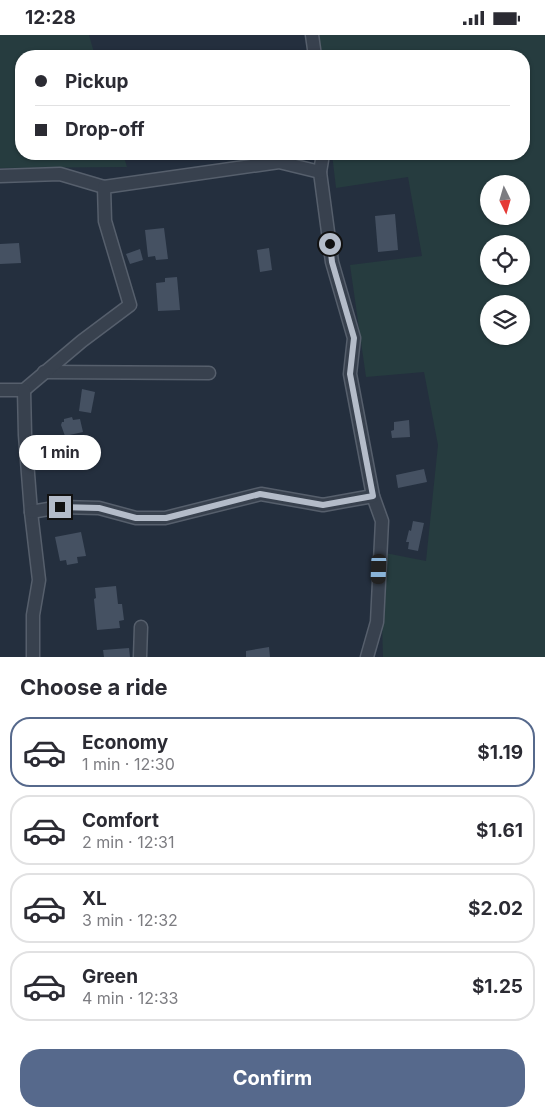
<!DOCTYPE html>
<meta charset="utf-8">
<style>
:root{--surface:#fff;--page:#f7f7f7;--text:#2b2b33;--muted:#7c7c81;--line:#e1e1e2;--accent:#56698c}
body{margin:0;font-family:Inter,sans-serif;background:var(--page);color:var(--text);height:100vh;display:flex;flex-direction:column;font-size:19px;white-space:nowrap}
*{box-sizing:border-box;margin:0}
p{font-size:16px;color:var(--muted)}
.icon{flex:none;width:28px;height:28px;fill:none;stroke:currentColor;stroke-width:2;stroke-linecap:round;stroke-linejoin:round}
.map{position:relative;height:622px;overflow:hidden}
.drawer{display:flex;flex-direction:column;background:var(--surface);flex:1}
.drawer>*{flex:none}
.guide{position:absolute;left:15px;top:15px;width:515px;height:110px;border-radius:20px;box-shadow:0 1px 4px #0004;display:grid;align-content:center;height:110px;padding:0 20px;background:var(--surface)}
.needle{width:32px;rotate:175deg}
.fabs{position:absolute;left:480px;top:140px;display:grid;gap:10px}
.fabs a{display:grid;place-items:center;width:50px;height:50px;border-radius:50%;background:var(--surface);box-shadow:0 1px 4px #0004;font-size:25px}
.end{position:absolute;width:22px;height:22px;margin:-11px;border:6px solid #b4bcc9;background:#111;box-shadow:0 0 0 2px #111}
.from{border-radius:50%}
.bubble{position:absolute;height:35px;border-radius:18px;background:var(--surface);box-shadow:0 1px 4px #0004;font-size:16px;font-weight:700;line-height:35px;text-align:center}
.car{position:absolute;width:15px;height:30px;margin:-15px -8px;border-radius:6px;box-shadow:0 0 4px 1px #0007;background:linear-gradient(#222 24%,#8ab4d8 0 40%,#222 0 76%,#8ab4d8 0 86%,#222 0)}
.guide b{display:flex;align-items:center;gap:18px;height:48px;font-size:19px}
.guide b+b{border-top:1px solid var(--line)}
.guide i{width:12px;height:12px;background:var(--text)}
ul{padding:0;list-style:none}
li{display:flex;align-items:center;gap:15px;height:70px;margin:0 10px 8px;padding:0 10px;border:2px solid var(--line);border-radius:20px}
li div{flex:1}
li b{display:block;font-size:19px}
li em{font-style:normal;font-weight:700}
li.current{border-color:var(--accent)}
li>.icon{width:45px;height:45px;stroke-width:1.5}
h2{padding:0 20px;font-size:22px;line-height:60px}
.primary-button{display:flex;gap:10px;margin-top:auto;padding:10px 20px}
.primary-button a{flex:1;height:58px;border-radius:20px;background:var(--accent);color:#fff;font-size:20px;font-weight:700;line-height:58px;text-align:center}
.status{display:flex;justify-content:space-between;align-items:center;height:35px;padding:0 25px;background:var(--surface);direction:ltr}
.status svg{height:14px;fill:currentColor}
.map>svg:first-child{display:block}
.green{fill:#263c3f;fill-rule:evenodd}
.building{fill:#455162}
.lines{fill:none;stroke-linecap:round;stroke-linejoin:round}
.minor-casing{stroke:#565f6c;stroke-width:15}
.minor{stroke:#38414e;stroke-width:12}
.route{stroke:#b4bcc9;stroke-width:6}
</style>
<div class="status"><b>12:28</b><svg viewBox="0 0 49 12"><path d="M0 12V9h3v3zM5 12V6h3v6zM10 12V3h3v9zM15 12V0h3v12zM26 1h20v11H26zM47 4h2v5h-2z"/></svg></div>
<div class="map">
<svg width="545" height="622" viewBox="0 0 545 622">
<rect width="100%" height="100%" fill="#242f3e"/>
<g class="green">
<path d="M0,0H89L95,21H21V119H123L127,132L0,133Z"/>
<path d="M318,0H545V622H383L380,517L426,526L438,410L424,337L366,342L350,230L422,221L408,142L336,153L332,119H524V21H321ZM489,149H521V181H489ZM489,209H521V241H489ZM489,269H521V301H489Z"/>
</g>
<g class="building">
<path d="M395,179L398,215L378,217L375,181Z"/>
<path d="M164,193L168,224L156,225L155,221L148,222L145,195Z"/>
<path d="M19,208L21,228L0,229V209Z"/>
<path d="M269,213L272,235L260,237L257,215Z"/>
<path d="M140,214L143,225L130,229L126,219Z"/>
<path d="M177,242L180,275L158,276L156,248L165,247V243Z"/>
<path d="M82,354L95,357L91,378L79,376Z"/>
<path d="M72,382L73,385L80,384L83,397L65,401L61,390L62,387H64V384Z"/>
<path d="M409,385L410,402L392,403L391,396L394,395V387Z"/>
<path d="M424,434L427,447L398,453L396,440Z"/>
<path d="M413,486L424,488L418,516L408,514L409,507H406L409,495L411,496Z"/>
<path d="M81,497L86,521L77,522L78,528L67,530L66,525L60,526L55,502Z"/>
<path d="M116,551L118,569H122L124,585L119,586L120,593L97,595L94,564L96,563L95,553Z"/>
<path d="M269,612L270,622H246V616Z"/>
<path d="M129,613L130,622H104L103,615Z"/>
</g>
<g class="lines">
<g class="minor-casing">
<g id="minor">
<path d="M312,0L315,21"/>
<path d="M320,137L332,227L354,303L350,339L373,461L382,486L377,587L367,622"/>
<path d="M0,141L60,139L104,152"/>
<path d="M44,337L209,338"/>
<path d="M0,355H24L82,306L130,270L105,186L104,152L279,127L320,137L323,119"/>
<path d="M24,355L25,400L31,477L39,545L33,580V622"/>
<path d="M31,477L60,472L99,473L136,483H165L261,459L323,470L373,461"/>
<path d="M140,622L141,592"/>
</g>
</g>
<use href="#minor" class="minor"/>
</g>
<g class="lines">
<path class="route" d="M60,472L99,473L136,483H166L260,459L323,470L373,461L350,339L354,303L332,227L330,209"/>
</g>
</svg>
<div class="fabs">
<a><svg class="needle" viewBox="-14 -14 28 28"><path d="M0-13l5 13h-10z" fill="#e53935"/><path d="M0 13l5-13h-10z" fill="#7c7c81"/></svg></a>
<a><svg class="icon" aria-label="locate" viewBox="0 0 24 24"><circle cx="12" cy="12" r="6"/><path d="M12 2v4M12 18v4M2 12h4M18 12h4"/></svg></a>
<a><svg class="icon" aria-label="layers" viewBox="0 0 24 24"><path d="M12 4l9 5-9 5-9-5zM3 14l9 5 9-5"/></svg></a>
</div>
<i class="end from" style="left:330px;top:209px"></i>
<i class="end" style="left:60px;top:472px"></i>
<div class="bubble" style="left:19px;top:400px;width:82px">1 min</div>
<i class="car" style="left:379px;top:534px;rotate:182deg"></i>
<div class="guide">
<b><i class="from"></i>Pickup</b>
<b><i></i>Drop-off</b>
</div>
</div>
<section class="drawer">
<h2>Choose a ride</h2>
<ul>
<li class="current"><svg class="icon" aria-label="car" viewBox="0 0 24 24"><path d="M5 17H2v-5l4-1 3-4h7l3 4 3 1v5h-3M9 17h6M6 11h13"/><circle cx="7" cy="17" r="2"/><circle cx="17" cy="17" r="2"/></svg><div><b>Economy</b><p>1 min · 12:30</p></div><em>$1.19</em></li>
<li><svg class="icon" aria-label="car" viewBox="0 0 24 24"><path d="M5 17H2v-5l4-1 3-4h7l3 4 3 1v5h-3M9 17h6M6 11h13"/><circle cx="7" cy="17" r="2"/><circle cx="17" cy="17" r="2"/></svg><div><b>Comfort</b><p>2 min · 12:31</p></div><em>$1.61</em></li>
<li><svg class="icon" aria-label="car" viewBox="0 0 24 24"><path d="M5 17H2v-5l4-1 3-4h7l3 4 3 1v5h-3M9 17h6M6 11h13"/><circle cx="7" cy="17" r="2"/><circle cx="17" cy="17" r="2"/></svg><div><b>XL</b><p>3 min · 12:32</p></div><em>$2.02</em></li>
<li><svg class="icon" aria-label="car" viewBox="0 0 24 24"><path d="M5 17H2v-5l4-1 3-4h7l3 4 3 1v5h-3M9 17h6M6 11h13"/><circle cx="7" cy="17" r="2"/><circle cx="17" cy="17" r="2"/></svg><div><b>Green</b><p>4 min · 12:33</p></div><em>$1.25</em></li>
</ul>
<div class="primary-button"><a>Confirm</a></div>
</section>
